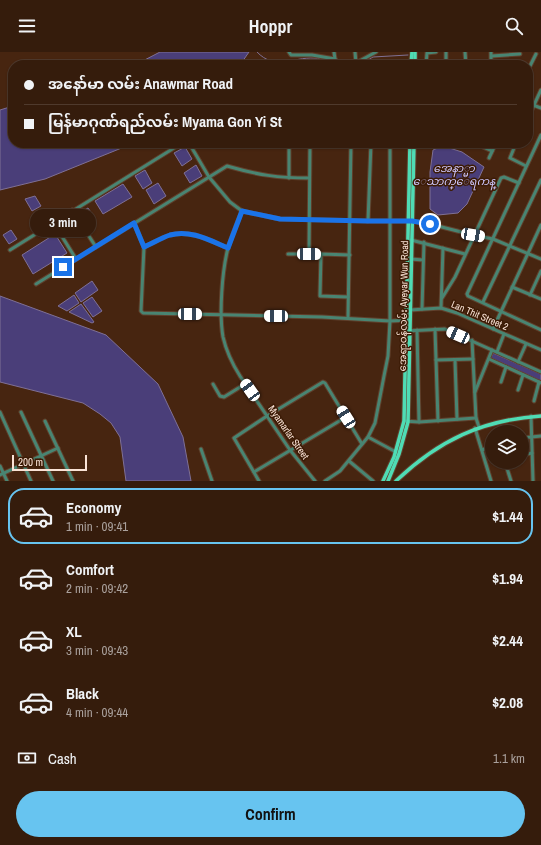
<!DOCTYPE html>
<meta charset="utf-8">
<style>
:root{--surface:#351c0c;--page:#3d2515;--text:#f1f3f6;--muted:#aaa19d;--line:#4f3a2d;--accent:#67c4f0}
body{margin:0;font-family:"Archivo Narrow","Noto Sans Myanmar",sans-serif;background:var(--page);color:var(--text);height:100vh;display:flex;flex-direction:column;font-size:15px;white-space:nowrap}
*{box-sizing:border-box;margin:0}
p{font-size:13px;color:var(--muted)}
.icon{flex:none;width:22px;height:22px;fill:none;stroke:currentColor;stroke-width:2;stroke-linecap:round;stroke-linejoin:round}
.map{position:relative;height:429px;overflow:hidden}
.details{display:flex;flex-direction:column;background:var(--surface);flex:1}
.details>*{flex:none}
.banner{position:absolute;left:8px;top:8px;width:525px;height:88px;border-radius:16px;box-shadow:0 1px 3px #0004,0 0 0 1px var(--line);display:grid;align-content:center;height:88px;padding:0 16px;background:var(--surface)}
.tools{position:absolute;left:485px;top:373px;display:grid;gap:8px}
.tools a{display:grid;place-items:center;width:44px;height:44px;border-radius:50%;background:var(--surface);box-shadow:0 1px 3px #0004,0 0 0 1px var(--line);font-size:20px}
.scale{position:absolute;left:12px;bottom:10px;width:75px;box-sizing:border-box;padding-left:4px;border:2px solid #fae3d6;border-top:0;font-size:11px;line-height:14px;white-space:nowrap;color:#fae3d6;-webkit-text-stroke:3px #3c1b05;paint-order:stroke}
.end{position:absolute;width:18px;height:18px;margin:-9px;border:5px solid #1a73e8;background:#fff;box-shadow:0 0 0 2px #fff}
.from{border-radius:50%}
.bubble{position:absolute;height:28px;border-radius:14px;background:var(--surface);box-shadow:0 1px 3px #0004,0 0 0 1px var(--line);font-size:13px;font-weight:800;line-height:28px;text-align:center}
.car{position:absolute;width:12px;height:24px;margin:-12px -6px;border-radius:5px;box-shadow:0 0 3px 1px #0007;background:linear-gradient(#fff 24%,#345 0 40%,#fff 0 76%,#345 0 86%,#fff 0)}
.banner b{display:flex;align-items:center;gap:14px;height:38px;font-size:15px}
.banner b+b{border-top:1px solid var(--line)}
.banner i{width:10px;height:10px;background:var(--text)}
ul{padding:7px 0 0;list-style:none}
li{display:flex;align-items:center;gap:12px;height:56px;margin:0 8px 6px;padding:0 8px;border:2px solid transparent;border-radius:16px}
li div{flex:1}
li b{display:block;font-size:15px}
li em{font-style:normal;font-weight:800}
li.selected{border-color:var(--accent)}
li>.icon{width:36px;height:36px;stroke-width:1.5}
.pay{display:flex;align-items:center;gap:10px;height:44px;padding:0 16px;font-size:15px}
.pay p{margin-inline-start:auto}
.button{display:flex;gap:8px;margin-top:auto;padding:8px 16px}
.button a{flex:1;height:46px;border-radius:24px;background:var(--accent);color:#111;font-size:16px;font-weight:800;line-height:46px;text-align:center}
header{display:flex;justify-content:space-between;align-items:center;height:52px;padding:0 16px;background:var(--surface);font-size:18px;font-weight:800}
.map>svg:first-child{display:block}
.water{fill:#4a3e79;stroke:#7f7095}
.lines{fill:none;stroke-linecap:round;stroke-linejoin:round}
.stream{stroke:#7f7095;stroke-width:1}
.minor-casing{stroke:#60402c;stroke-width:5}
.major-casing{stroke:#60402c;stroke-width:5.5}
.minor{stroke:#498572;stroke-width:3}
.major{stroke:#4fdcb4;stroke-width:3.5}
.route{stroke:#1a73e8;stroke-width:5}
.labels{text-anchor:middle;stroke-width:3;stroke-linejoin:round;paint-order:stroke}
.street-label{font-size:10px;fill:#fae3d6;stroke:#3c1b05}
.water-label{font-size:11px;font-style:italic;fill:#cdc6fd;stroke:#3c1b05}
</style>
<header><svg class="icon" aria-label="menu" viewBox="0 0 24 24"><path d="M4 6h16M4 12h16M4 18h16"/></svg>Hoppr<svg class="icon" aria-label="search" viewBox="0 0 24 24"><circle cx="10" cy="10" r="6"/><path d="M15 15l6 6"/></svg></header>
<div class="map">
<svg width="541" height="429" viewBox="0 0 541 429">
<rect width="100%" height="100%" fill="#472510"/>
<g class="water">
<path d="M160,0H249L240,13H135Z"/>
<path d="M13,54V91H134L45,127L0,138V58Z"/>
<path d="M443,94L462,100L484,115L467,152L458,161L438,163L430,157V120L433,98Z"/>
<path d="M185,95L192,107L182,114L174,101Z"/>
<path d="M196,113L202,124L190,131L184,121Z"/>
<path d="M145,118L152,131L143,137L135,124Z"/>
<path d="M158,131L166,144L154,152L146,138Z"/>
<path d="M123,132L132,145L103,162L95,149Z"/>
<path d="M35,144L41,154L32,159L25,147Z"/>
<path d="M88,156L94,165L84,171L79,161Z"/>
<path d="M11,178L17,187L9,192L3,183Z"/>
<path d="M55,182L67,201L33,222L22,203Z"/>
<path d="M92,229L98,238L81,250L75,241Z"/>
<path d="M74,243L79,251L67,259L58,254Z"/>
<path d="M0,244L106,283L158,332L183,385L191,429H126L120,385L111,371L100,362L83,351L0,330Z"/>
<path d="M92,245L102,259L93,265L83,251Z"/>
<path d="M81,252L94,270L92,271L69,260Z"/>
<path d="M493,301L541,322V329L491,306Z"/>
</g>
<g class="lines">
<g class="stream">
<path d="M257,0C275,19 293,5 314,6C323,6 330,10 338,13"/>
<path d="M359,13L373,5L408,3"/>
</g>
<g class="minor-casing">
<g id="minor">
<path d="M289,0L291,3H312L335,7L337,10L356,11L376,0"/>
<path d="M334,0L335,7"/>
<path d="M355,0L356,11"/>
<path d="M446,0V10L466,13L491,12"/>
<path d="M465,0L466,13"/>
<path d="M492,4L520,2"/>
<path d="M426,13L427,1L436,0"/>
<path d="M491,13V0"/>
<path d="M528,18L536,2"/>
<path d="M528,51L541,56"/>
<path d="M528,66L541,38"/>
<path d="M541,83L467,242L468,244L541,278"/>
<path d="M189,91L209,125L230,150L242,159L280,167L368,169H412L430,172L473,183L493,187L541,207"/>
<path d="M474,91L492,99"/>
<path d="M516,91L510,106L526,114"/>
<path d="M489,106L496,91"/>
<path d="M289,126V91"/>
<path d="M72,158L96,195"/>
<path d="M242,159C237,171 232,184 228,196C222,219 219,262 223,285C226,298 233,313 240,324L290,398L315,429"/>
<path d="M368,169L371,91"/>
<path d="M53,170L76,207"/>
<path d="M134,171L144,195L141,259L143,261L322,265L390,269L410,268"/>
<path d="M411,188L465,202"/>
<path d="M144,195C153,191 161,186 170,183C190,177 211,189 228,196"/>
<path d="M10,198L182,91"/>
<path d="M288,202H321"/>
<path d="M309,202L310,91"/>
<path d="M411,207L423,208"/>
<path d="M36,232L227,114C258,123 278,126 309,126"/>
<path d="M512,235L541,247"/>
<path d="M530,243L541,219"/>
<path d="M348,245L320,244L321,202L350,203"/>
<path d="M442,246L455,225L501,126L504,125L519,131"/>
<path d="M483,250L541,128"/>
<path d="M441,256L443,196"/>
<path d="M422,257L424,190"/>
<path d="M410,258L441,256L457,261L541,298"/>
<path d="M348,266L351,91"/>
<path d="M435,277L438,369"/>
<path d="M493,277L541,173"/>
<path d="M417,278L419,370"/>
<path d="M406,279L445,277L541,320"/>
<path d="M472,288L476,366L479,375"/>
<path d="M497,300L504,282"/>
<path d="M489,307L541,331"/>
<path d="M436,308L473,307"/>
<path d="M455,308L457,367"/>
<path d="M518,310L526,292"/>
<path d="M501,330L506,315"/>
<path d="M213,332L220,344L224,345L245,332"/>
<path d="M518,338L523,323"/>
<path d="M475,340L492,298"/>
<path d="M534,349L539,330"/>
<path d="M0,360L31,429"/>
<path d="M21,360L53,429"/>
<path d="M531,364L533,429"/>
<path d="M45,369L73,429"/>
<path d="M404,369L419,370L476,366"/>
<path d="M475,376L491,429"/>
<path d="M368,385L396,400"/>
<path d="M522,386L541,384"/>
<path d="M201,397L212,429"/>
<path d="M482,398L492,394"/>
<path d="M522,403L532,401"/>
<path d="M349,409L373,429"/>
<path d="M505,410L511,429"/>
<path d="M0,414L7,429"/>
<path d="M254,420L346,365"/>
<path d="M0,423L58,396"/>
<path d="M259,429L234,386L267,364L323,330L325,331L362,392"/>
<path d="M325,429L340,419L368,385L375,371L384,324L388,304L390,269V91"/>
</g>
</g>
<g class="major-casing">
<g id="major">
<path d="M411,13L412,0"/>
<path d="M415,13V0"/>
<path d="M383,429L394,405L404,369L410,91"/>
<path d="M388,429L399,402L408,370L414,91"/>
<path d="M396,429C439,388 482,368 541,364"/>
</g>
</g>
<use href="#minor" class="minor"/>
<use href="#major" class="major"/>
</g>
<g class="lines">
<path class="route" d="M63,215L134,171L144,195C153,191 161,186 170,183C190,177 211,189 228,196L242,159L280,167L368,169H412L430,172"/>
</g>
<g class="labels">
<g class="street-label">
<text transform="translate(403 254) rotate(-89)" y="4">အေရာဝန်လမ်း Ayeyar Wun Road</text>
<text transform="translate(480 263) rotate(23)" y="4">Lan Thit Street 2</text>
<text transform="translate(289 380) rotate(55)" y="4">Myamarlar Street</text>
</g>
<g class="water-label">
<text x="454" y="120">အေနာ္မာ<tspan x="454" dy="13">ေသာက္ေရကန္</tspan></text>
</g>
</g>
</svg>
<div class="tools">
<a><svg class="icon" aria-label="layers" viewBox="0 0 24 24"><path d="M12 4l9 5-9 5-9-5zM3 14l9 5 9-5"/></svg></a>
</div>
<div class="scale">200 m</div>
<i class="end from" style="left:430px;top:172px"></i>
<i class="end" style="left:63px;top:215px"></i>
<div class="bubble" style="left:30px;top:157px;width:66px">3 min</div>
<i class="car" style="left:473px;top:183px;rotate:100deg"></i>
<i class="car" style="left:309px;top:202px;rotate:91deg"></i>
<i class="car" style="left:190px;top:262px;rotate:91deg"></i>
<i class="car" style="left:276px;top:264px;rotate:271deg"></i>
<i class="car" style="left:458px;top:283px;rotate:294deg"></i>
<i class="car" style="left:250px;top:338px;rotate:324deg"></i>
<i class="car" style="left:346px;top:365px;rotate:328deg"></i>
<div class="banner">
<b><i class="from"></i>အနော်မာ လမ်း Anawmar Road</b>
<b><i></i>မြန်မာဂုဏ်ရည်လမ်း Myama Gon Yi St</b>
</div>
</div>
<section class="details">
<ul>
<li class="selected"><svg class="icon" aria-label="car" viewBox="0 0 24 24"><path d="M5 17H2v-5l4-1 3-4h7l3 4 3 1v5h-3M9 17h6M6 11h13"/><circle cx="7" cy="17" r="2"/><circle cx="17" cy="17" r="2"/></svg><div><b>Economy</b><p>1 min · 09:41</p></div><em>$1.44</em></li>
<li><svg class="icon" aria-label="car" viewBox="0 0 24 24"><path d="M5 17H2v-5l4-1 3-4h7l3 4 3 1v5h-3M9 17h6M6 11h13"/><circle cx="7" cy="17" r="2"/><circle cx="17" cy="17" r="2"/></svg><div><b>Comfort</b><p>2 min · 09:42</p></div><em>$1.94</em></li>
<li><svg class="icon" aria-label="car" viewBox="0 0 24 24"><path d="M5 17H2v-5l4-1 3-4h7l3 4 3 1v5h-3M9 17h6M6 11h13"/><circle cx="7" cy="17" r="2"/><circle cx="17" cy="17" r="2"/></svg><div><b>XL</b><p>3 min · 09:43</p></div><em>$2.44</em></li>
<li><svg class="icon" aria-label="car" viewBox="0 0 24 24"><path d="M5 17H2v-5l4-1 3-4h7l3 4 3 1v5h-3M9 17h6M6 11h13"/><circle cx="7" cy="17" r="2"/><circle cx="17" cy="17" r="2"/></svg><div><b>Black</b><p>4 min · 09:44</p></div><em>$2.08</em></li>
</ul>
<div class="pay"><svg class="icon" aria-label="cash" viewBox="0 0 24 24"><path d="M3 7h18v10H3z"/><circle cx="12" cy="12" r="2"/></svg>Cash<p>1.1 km</p></div>
<div class="button"><a>Confirm</a></div>
</section>
